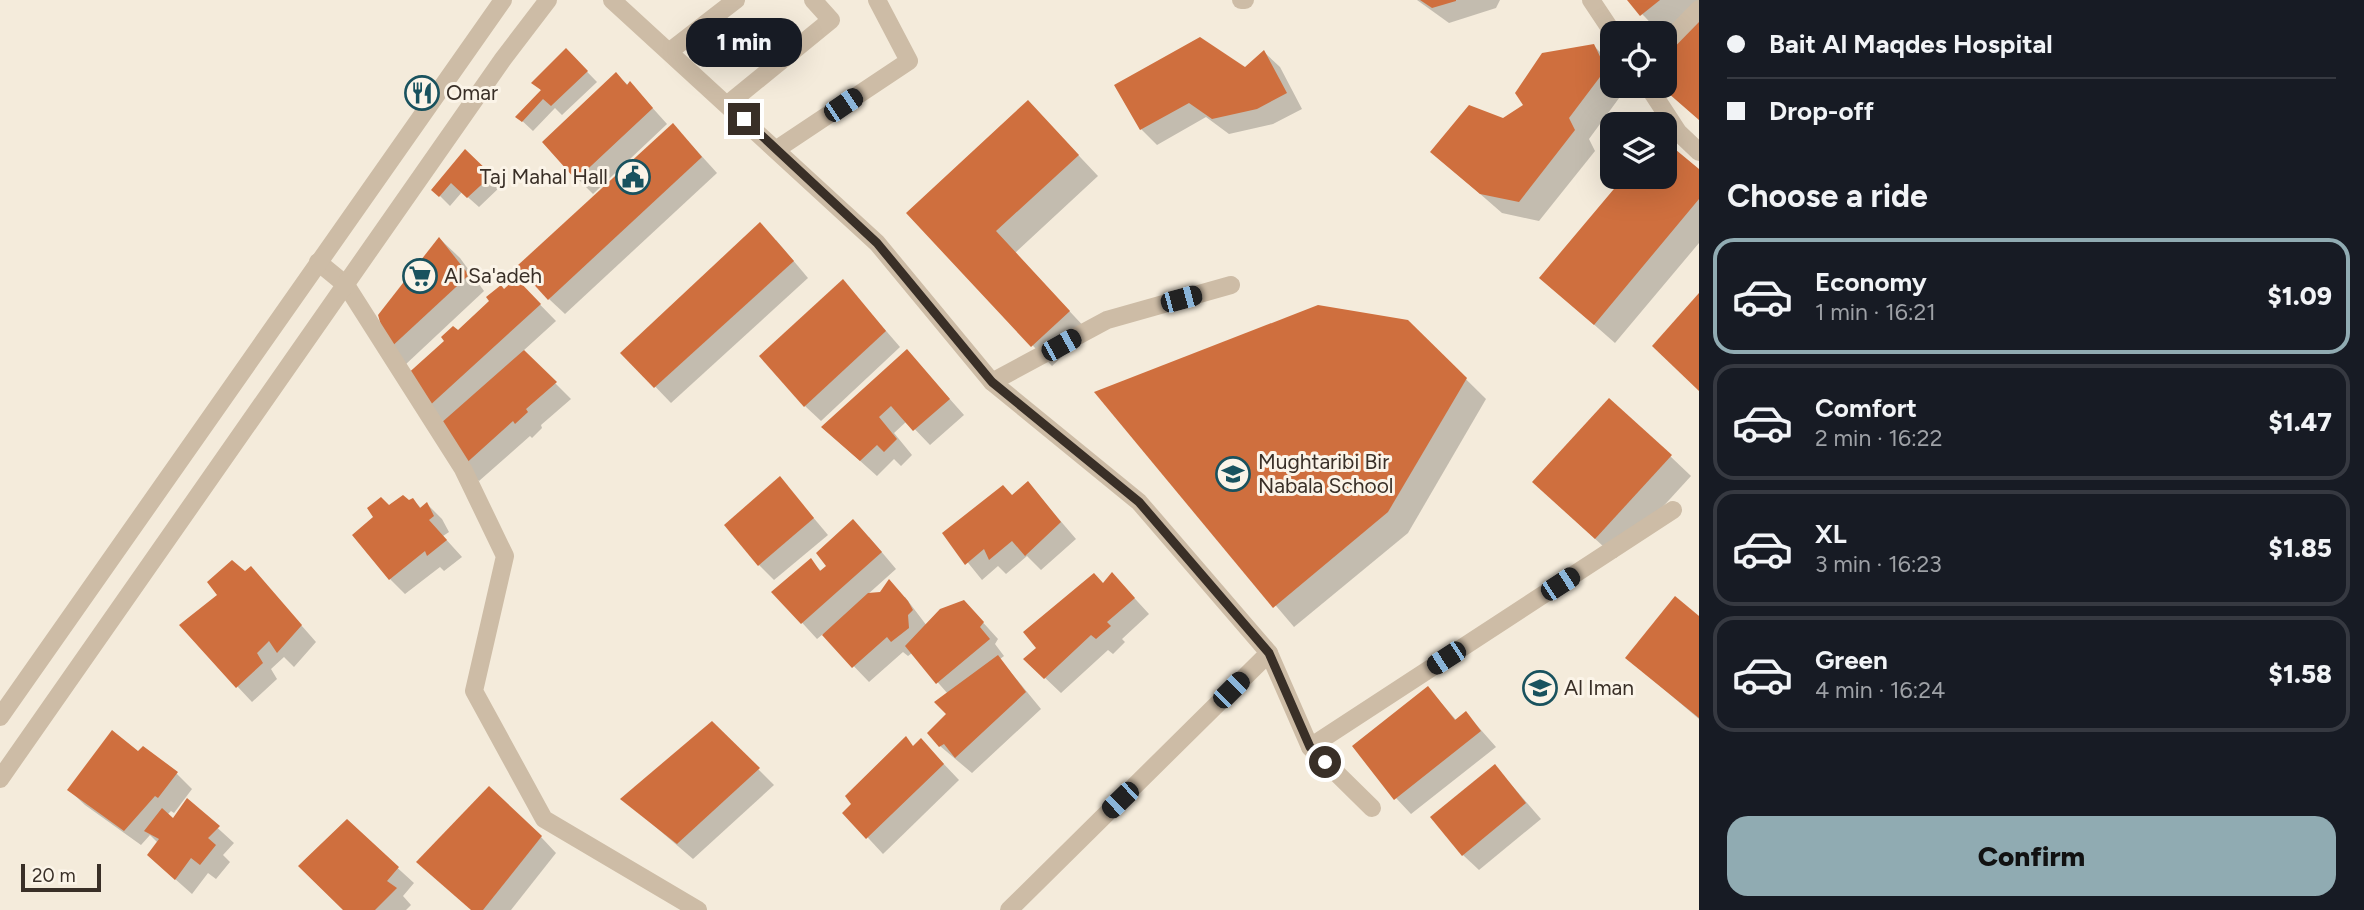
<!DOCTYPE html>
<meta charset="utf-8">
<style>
:root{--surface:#171b24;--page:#242831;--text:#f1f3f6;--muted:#9ea1a6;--line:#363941;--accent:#90abb2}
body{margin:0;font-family:Figtree,sans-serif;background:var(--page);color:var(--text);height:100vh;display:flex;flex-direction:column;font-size:26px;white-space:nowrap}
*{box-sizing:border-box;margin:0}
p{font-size:23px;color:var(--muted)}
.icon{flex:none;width:38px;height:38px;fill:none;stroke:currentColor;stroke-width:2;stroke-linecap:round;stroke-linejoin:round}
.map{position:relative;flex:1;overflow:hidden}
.details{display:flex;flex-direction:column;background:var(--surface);width:665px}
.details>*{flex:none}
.top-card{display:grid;align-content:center;height:154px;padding:0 28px;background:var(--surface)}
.tools{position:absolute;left:1600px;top:21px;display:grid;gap:14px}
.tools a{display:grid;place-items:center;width:77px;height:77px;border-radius:14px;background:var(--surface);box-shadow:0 7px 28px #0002;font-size:35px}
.scale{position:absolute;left:21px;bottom:18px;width:80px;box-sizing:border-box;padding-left:7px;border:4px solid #392f27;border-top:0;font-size:19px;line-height:24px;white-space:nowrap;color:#392f27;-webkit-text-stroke:5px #fbf4e8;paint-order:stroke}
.end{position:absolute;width:32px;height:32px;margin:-16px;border:9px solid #392f27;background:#fff;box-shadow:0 0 0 4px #fff}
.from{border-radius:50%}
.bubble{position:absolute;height:49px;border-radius:21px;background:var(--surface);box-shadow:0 7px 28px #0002;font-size:23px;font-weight:800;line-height:49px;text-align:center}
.car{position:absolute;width:21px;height:42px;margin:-21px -10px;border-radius:9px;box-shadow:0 0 5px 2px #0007;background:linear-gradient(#222 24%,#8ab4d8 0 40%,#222 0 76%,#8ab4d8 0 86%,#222 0)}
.top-card b{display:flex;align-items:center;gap:24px;height:66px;font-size:26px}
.top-card b+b{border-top:2px solid var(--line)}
.top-card i{width:18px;height:18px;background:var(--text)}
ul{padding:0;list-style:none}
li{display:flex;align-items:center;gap:21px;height:116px;margin:0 14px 10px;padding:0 14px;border:4px solid var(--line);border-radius:21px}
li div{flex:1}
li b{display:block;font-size:26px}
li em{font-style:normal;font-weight:800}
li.current{border-color:var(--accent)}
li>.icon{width:63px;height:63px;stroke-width:1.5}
h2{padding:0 28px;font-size:32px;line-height:84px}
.button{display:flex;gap:14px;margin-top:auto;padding:14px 28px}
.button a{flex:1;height:80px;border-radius:21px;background:var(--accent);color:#111;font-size:28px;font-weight:800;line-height:80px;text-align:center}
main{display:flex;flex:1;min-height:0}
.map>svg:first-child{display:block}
.shadow{fill:#0003}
.building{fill:#cf6f3e}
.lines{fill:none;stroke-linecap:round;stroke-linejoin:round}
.minor{stroke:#cdbca6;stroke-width:18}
.route{stroke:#392f27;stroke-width:9}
.labels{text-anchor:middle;stroke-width:6;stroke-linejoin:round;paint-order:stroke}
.poi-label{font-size:21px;fill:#392f27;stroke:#fbf4e8;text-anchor:start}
</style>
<main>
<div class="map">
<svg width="1699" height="910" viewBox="0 0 1699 910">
<rect width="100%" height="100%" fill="#f4ebdb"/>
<g class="shadow">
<path d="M1417,0H1500L1496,8L1449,23Z"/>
<path d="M1629,0H1699V4L1664,33H1660Z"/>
<path d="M1594,46L1612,64V86H1623L1625,90L1589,139L1595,151L1539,221L1502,213L1432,152L1504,120L1526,106Z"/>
<path d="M566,50L597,82L562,115L555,108L533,131L518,117L542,91L533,83Z"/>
<path d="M1264,52L1280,67L1302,109L1273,124L1229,134L1206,117L1157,145L1141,129L1117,86L1246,69Z"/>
<path d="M616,74L629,86L631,84L667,124L593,194L577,178Z"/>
<path d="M1048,123L1098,176L1015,253L1089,332L1052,366L908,213Z"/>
<path d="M688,141L717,173L565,314L549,299Z"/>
<path d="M466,151L501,186L479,207L462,192L450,206L434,190Z"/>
<path d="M1699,171V243L1615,343L1541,278L1626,177H1664Z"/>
<path d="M440,239L460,258L484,291L405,365L390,351Z"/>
<path d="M776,240L808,278L671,403L623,353Z"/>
<path d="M516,280L556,321L523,351L571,399L541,425L542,428L532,438L530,436L479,481L464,466L445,423L429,407L458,332Z"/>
<path d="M843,281L900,347L821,421L805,406Z"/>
<path d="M1408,322L1486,399L1408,533L1294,627L1096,393Z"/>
<path d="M907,351L964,415L930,445L907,421L894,433L912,455L901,466L894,459L877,476L839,442Z"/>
<path d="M1670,456L1691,476L1616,558L1555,502Z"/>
<path d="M780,478L828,535L774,580L759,565Z"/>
<path d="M1028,483L1076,539L1041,570L1027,556L1006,574L998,566L982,580L944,533L1013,497Z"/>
<path d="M413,500L422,509L427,504L442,519L449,532L443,536L462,557L444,571L440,567L405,594L390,579L389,507Z"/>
<path d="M869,537L896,569L867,595L905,597L927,626L979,618L998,639L995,644L1004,656L1000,659L1041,709L972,773L940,746L949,714L948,694L912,653L908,656L903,652L869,682L823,634L817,639L774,592L810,560L822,572Z"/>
<path d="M251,568L316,642L294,667L284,657L271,669L277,679L252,702L237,686L220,595Z"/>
<path d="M1127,590L1149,614L1122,639L1125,642L1113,654L1108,650L1061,693L1041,674Z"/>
<path d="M1699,618V719L1627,658Z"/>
<path d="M1428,688L1457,721L1466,713L1496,747L1411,814L1396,798Z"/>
<path d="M712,723L774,785L693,859L623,799Z"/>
<path d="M921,740L959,780L883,854L845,813Z"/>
<path d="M138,754L176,773L192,789L174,813L171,811L167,815L173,821L188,801L234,843L223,855L230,862L216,879L208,873L192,894L165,870L158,843L150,835L141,845L85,805L69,790Z"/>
<path d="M1495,766L1541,819L1479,870L1463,855Z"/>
<path d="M347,822L414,883L403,896L411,905L406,910H345Z"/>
<path d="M541,837L556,853L511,910H471Z"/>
</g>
<g class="building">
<path d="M1420,0H1456V1L1432,8Z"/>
<path d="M1627,0H1660L1640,16Z"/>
<path d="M1699,10V120L1660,86H1664V49Z"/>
<path d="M1200,37L1245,67L1264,50L1287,93L1257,109L1212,119L1189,103L1140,130L1114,85Z"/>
<path d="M1594,44L1606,69L1569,118L1575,130L1519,202L1480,194L1430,152L1469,105L1503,118L1523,105L1515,93L1542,53Z"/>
<path d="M566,48L588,71L551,106L543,99L522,122L515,117L541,90L531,83Z"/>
<path d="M616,72L627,85L630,81L653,108L576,180L542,142Z"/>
<path d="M1028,100L1079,155L996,231L1070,311L1031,347L906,213Z"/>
<path d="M673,123L702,157L548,300L517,266Z"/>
<path d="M1664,140L1699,169V199L1594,325L1539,278L1624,177H1664Z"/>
<path d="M465,149L492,175L467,198L451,183L439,197L431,190Z"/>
<path d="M760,222L794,261L654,388L620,353Z"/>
<path d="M439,237L469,275L388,350L378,315Z"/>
<path d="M516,278L541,304L427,408L404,377L444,341L441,337L453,326L458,330L489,301L486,297L501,285L504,289Z"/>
<path d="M843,279L886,331L804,407L759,356Z"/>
<path d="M1699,293V391L1652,346Z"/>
<path d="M1318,305L1408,320L1467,378L1388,512L1273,608L1094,392Z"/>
<path d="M907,349L950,399L913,431L891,406L879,417L897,439L884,452L877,445L860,461L821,427Z"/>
<path d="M524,350L557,382L526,409L528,412L515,424L513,421L462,467L432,431Z"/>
<path d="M1609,398L1672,455L1595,539L1532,482Z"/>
<path d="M780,476L814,518L758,566L724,525Z"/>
<path d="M1028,481L1061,522L1025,556L1012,541L989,560L984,549L965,565L942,533L1003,485L1012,495Z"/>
<path d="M403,495L409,500L413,498L420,508L427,502L434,516L429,520L447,540L427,556L425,551L389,580L352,535L373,517L367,508L381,497L389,505Z"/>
<path d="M853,519L882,552L801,624L771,592L811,558L820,571L826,566L816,553Z"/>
<path d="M232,560L245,571L251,566L302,625L277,653L269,641L257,653L263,663L236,688L179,625L217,595L207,582Z"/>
<path d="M1112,572L1135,598L1107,622L1111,626L1096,639L1091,635L1044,679L1023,659L1036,648L1023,632L1094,573L1103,583Z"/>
<path d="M889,579L908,601L913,610L908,615L909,628L891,642L887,637L852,668L822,635L868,593L880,592Z"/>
<path d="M1675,596L1699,616V718L1625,658Z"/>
<path d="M964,600L984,622L980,627L990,639L936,684L905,646L940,609Z"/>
<path d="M998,655L1026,692L955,758L944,744L939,747L927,733L946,714L934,702Z"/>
<path d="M1428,686L1455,720L1466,711L1481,731L1394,800L1352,746Z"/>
<path d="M712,721L760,768L677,844L620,799Z"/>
<path d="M112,730L138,751L143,746L178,772L158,798L155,796L124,831L67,790Z"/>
<path d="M906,736L913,746L921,738L944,764L866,839L842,813L851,804L845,796Z"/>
<path d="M1495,764L1526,803L1462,856L1430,817Z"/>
<path d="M489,786L542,836L483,910H471L416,862Z"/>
<path d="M187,798L220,826L208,838L216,845L200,865L191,858L175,880L147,855L159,839L144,831L162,808L173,818Z"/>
<path d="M347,819L399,867L387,881L397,888L375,910H343L298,866Z"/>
</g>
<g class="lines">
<g class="minor">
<path d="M612,0L877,243L992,382L1139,502L1269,653"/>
<path d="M1241,0H1245"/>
<path d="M1591,0L1613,33"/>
<path d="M1664,45L1699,9"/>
<path d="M670,51L736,0"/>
<path d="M1648,86L1678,132L1699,152"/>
<path d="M728,104L831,20L813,0"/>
<path d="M777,149L909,61L877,0"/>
<path d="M318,262L346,285L463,469L505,556L474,691L544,819L698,910"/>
<path d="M992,382L1107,320L1231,285"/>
<path d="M0,717L503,0"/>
<path d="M1310,747L1673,510"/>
<path d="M0,779L503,59L548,0"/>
<path d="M1009,910L1269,653L1310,747L1372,808"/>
</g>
</g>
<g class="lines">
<path class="route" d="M744,119L877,243L992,382L1139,502L1269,653L1310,747L1325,762"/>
</g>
<defs>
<g id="restaurant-ring" transform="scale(1.75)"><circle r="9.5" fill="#fbf4e8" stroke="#19525e" stroke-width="1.5"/><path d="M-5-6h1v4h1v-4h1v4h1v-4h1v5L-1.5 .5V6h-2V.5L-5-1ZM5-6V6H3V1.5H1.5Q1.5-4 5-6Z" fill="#19525e"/></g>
<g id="civic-ring" transform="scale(1.75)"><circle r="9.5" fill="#fbf4e8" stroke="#19525e" stroke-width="1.5"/><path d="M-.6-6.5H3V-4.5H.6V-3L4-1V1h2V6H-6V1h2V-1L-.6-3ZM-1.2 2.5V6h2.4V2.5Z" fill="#19525e"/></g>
<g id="supermarket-ring" transform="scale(1.75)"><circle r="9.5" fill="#fbf4e8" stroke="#19525e" stroke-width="1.5"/><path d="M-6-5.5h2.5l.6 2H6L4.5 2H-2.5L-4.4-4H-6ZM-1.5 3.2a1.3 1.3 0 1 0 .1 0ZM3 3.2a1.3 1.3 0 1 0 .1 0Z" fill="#19525e"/></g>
<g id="school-ring" transform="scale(1.75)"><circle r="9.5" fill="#fbf4e8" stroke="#19525e" stroke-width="1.5"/><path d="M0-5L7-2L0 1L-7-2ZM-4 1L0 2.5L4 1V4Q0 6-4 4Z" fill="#19525e"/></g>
</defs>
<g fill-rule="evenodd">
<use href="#restaurant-ring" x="422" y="93"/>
<use href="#civic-ring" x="633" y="177"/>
<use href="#supermarket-ring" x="420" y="276"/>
<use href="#school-ring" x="1233" y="474"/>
<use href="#school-ring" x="1540" y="688"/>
</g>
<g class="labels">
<g class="poi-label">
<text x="446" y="100">Omar</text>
<text x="608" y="184" text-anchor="end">Taj Mahal Hall</text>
<text x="444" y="283">Al Sa'adeh</text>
<text x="1258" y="469">Mughtaribi Bir<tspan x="1258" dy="24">Nabala School</tspan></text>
<text x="1564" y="695">Al Iman</text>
</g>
</g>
</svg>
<div class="tools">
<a><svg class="icon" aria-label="locate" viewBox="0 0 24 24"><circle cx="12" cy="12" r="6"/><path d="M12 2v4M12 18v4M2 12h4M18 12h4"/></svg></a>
<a><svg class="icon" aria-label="layers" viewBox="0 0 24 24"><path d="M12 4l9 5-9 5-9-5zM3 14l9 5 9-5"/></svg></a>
</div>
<div class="scale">20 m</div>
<i class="end from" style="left:1325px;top:762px"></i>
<i class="end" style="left:744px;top:119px"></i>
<div class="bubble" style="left:686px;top:18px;width:116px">1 min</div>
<i class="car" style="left:843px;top:105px;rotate:56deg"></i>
<i class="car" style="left:1181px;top:299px;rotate:75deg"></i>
<i class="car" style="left:1061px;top:345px;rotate:61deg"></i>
<i class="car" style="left:1560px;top:584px;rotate:57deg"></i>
<i class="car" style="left:1446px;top:658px;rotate:237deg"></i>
<i class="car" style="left:1231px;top:690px;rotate:45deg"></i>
<i class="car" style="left:1120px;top:800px;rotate:226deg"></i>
</div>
<section class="details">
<div class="top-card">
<b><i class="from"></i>Bait Al Maqdes Hospital</b>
<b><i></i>Drop-off</b>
</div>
<h2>Choose a ride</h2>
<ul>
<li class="current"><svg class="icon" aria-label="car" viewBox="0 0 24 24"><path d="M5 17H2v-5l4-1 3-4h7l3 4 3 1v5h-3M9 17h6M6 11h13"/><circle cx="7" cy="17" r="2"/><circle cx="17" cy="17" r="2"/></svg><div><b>Economy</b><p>1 min · 16:21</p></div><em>$1.09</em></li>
<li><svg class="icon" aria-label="car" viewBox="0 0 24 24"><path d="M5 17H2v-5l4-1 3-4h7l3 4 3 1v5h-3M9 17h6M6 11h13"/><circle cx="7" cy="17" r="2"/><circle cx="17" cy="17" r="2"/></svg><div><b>Comfort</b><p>2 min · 16:22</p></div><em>$1.47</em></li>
<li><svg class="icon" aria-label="car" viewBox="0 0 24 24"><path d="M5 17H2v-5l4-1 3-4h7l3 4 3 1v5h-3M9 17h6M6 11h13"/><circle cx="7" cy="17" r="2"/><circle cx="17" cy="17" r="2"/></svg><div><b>XL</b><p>3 min · 16:23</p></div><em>$1.85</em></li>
<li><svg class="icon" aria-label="car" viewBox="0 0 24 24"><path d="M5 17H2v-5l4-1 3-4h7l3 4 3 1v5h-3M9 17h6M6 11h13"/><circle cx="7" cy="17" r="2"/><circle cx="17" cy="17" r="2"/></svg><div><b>Green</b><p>4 min · 16:24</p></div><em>$1.58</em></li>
</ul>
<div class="button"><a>Confirm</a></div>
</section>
</main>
